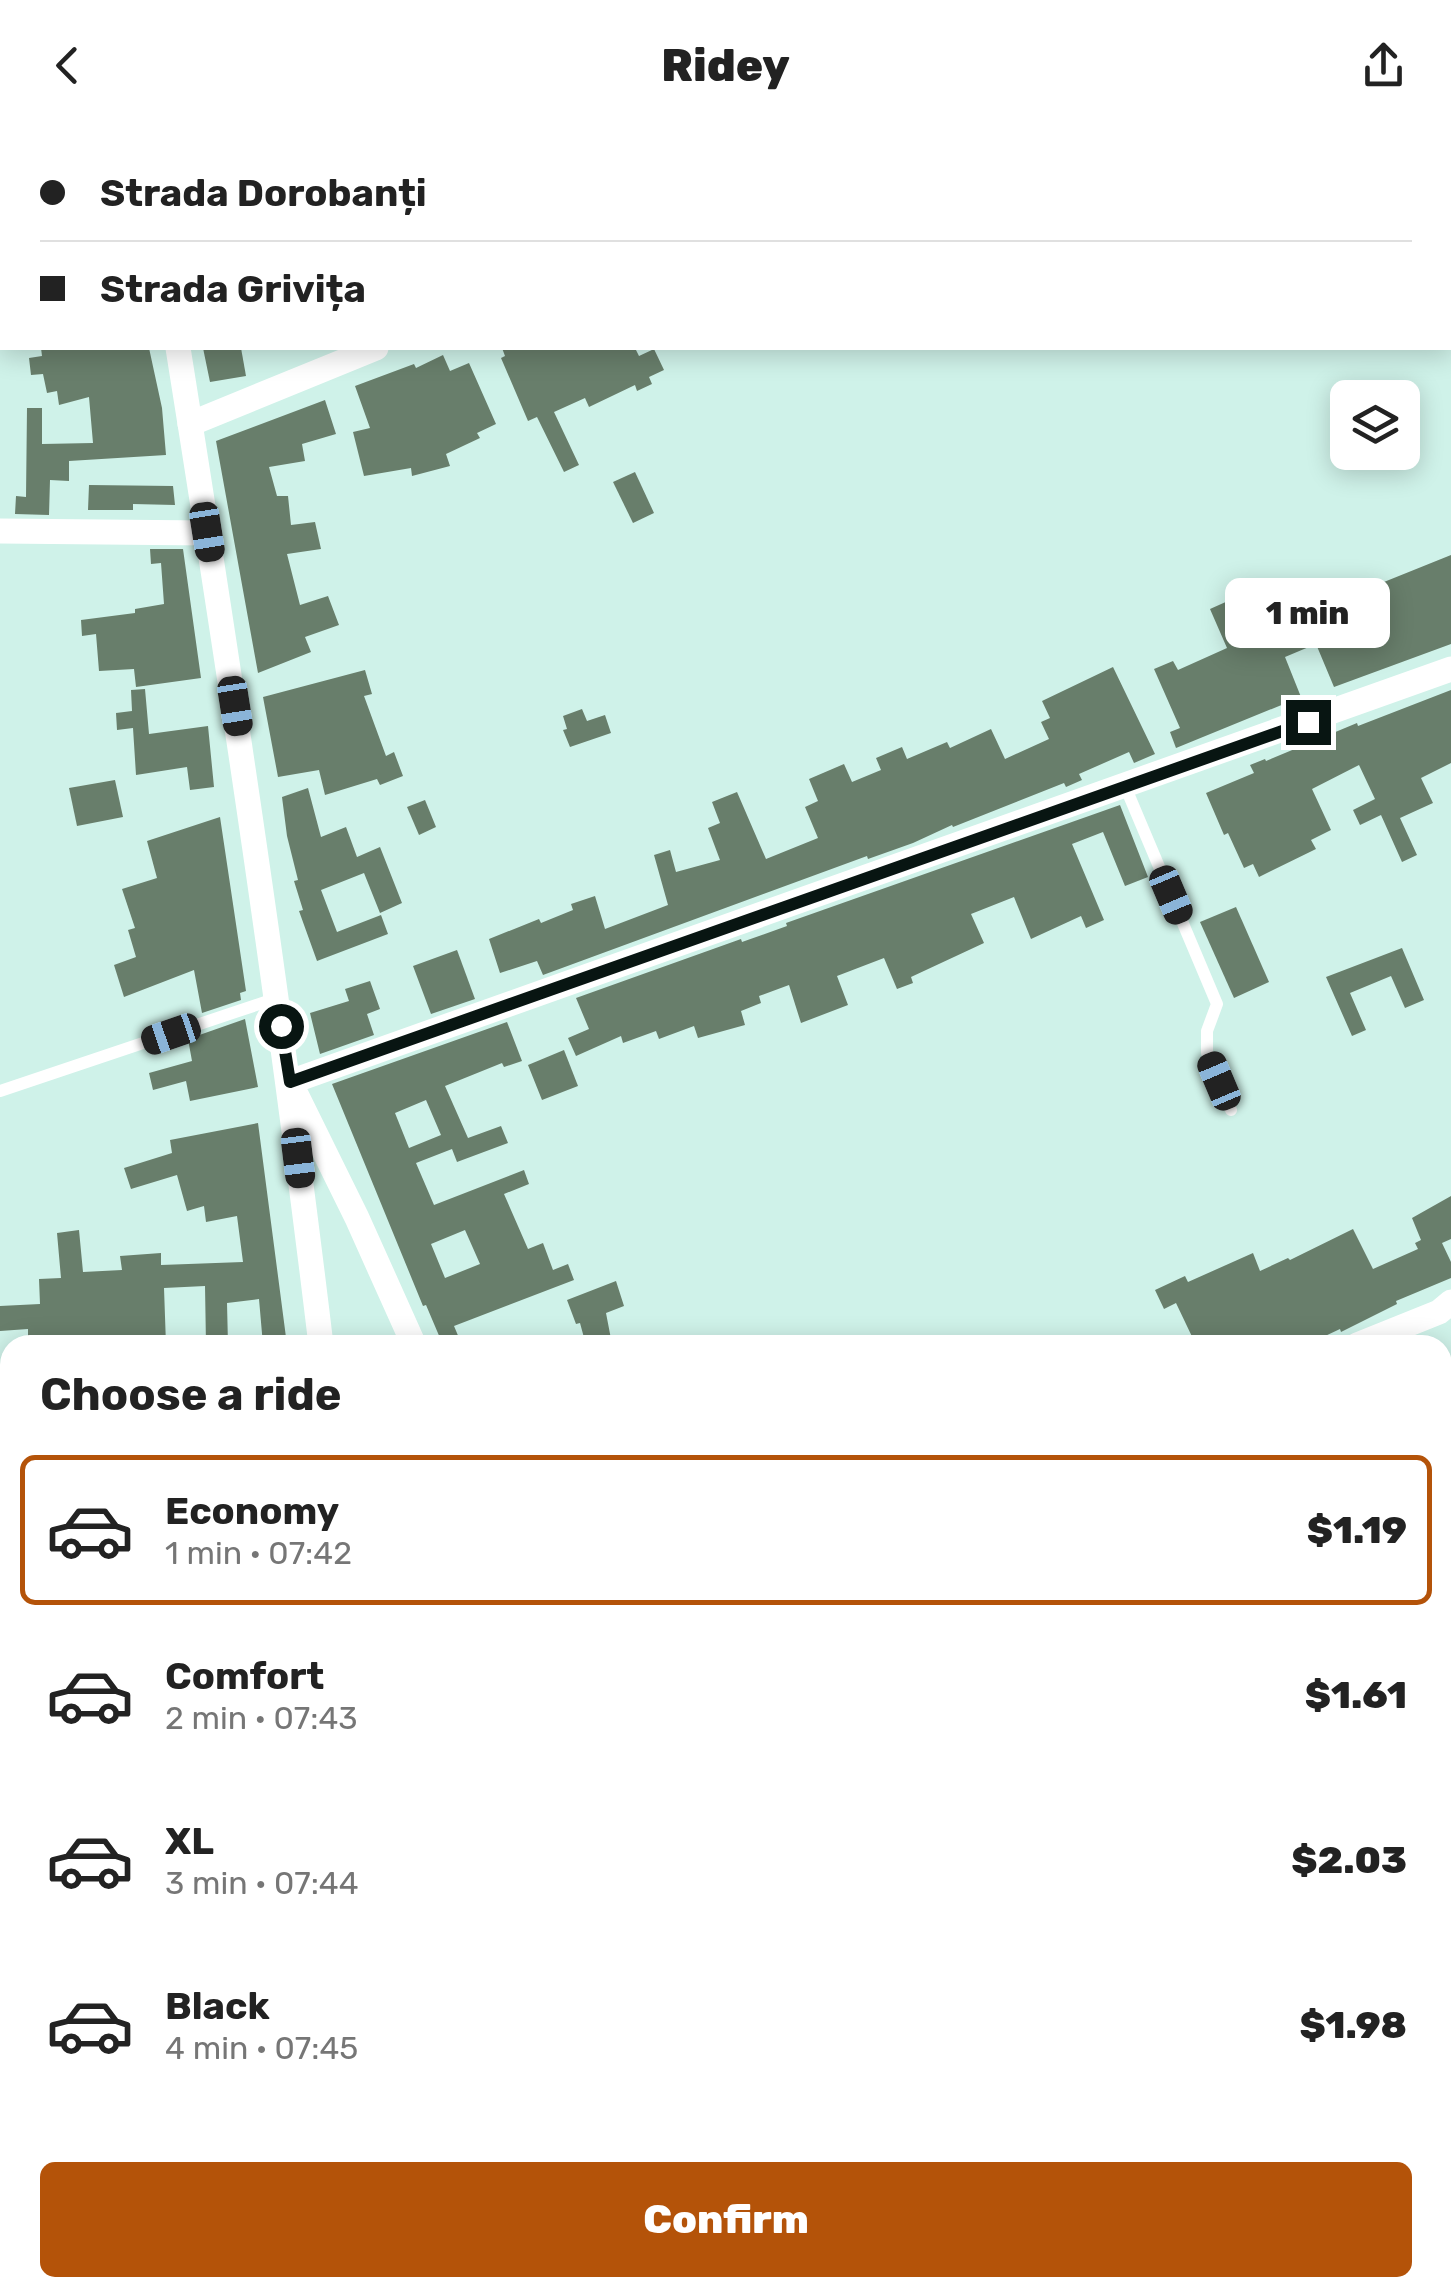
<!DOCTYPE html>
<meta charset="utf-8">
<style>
:root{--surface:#fff;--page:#f2f2f2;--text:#222;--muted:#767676;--line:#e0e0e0;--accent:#b45309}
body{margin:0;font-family:Rubik,sans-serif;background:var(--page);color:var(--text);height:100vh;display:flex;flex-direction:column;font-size:38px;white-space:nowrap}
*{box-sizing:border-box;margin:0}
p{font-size:32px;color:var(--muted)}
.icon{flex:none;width:55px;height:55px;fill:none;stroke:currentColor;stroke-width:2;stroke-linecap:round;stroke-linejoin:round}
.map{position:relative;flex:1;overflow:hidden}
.panel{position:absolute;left:0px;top:1205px;width:1452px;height:962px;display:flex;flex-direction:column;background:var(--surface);border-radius:30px 30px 0 0;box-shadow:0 5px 25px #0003}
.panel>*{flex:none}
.banner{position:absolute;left:0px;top:0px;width:1452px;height:220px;box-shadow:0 5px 25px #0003;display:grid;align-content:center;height:220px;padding:0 40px;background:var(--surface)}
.buttons{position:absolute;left:1330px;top:250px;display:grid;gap:20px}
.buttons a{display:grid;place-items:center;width:90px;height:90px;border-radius:15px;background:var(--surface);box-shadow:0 5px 25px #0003;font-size:50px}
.end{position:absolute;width:45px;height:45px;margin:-22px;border:12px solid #081512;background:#fff;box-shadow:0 0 0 5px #fff}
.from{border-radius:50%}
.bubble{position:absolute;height:70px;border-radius:15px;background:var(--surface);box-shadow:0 5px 25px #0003;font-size:32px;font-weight:800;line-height:70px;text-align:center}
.car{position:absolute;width:30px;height:60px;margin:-30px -15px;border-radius:12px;box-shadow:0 0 8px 2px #0007;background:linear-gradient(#222 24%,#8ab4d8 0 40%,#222 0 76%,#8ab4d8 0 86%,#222 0)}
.banner b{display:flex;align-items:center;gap:35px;height:95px;font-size:38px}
.banner b+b{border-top:2px solid var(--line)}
.banner i{width:25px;height:25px;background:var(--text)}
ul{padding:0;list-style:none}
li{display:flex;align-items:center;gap:30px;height:150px;margin:0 20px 15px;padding:0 20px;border:5px solid transparent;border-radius:15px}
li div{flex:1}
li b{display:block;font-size:38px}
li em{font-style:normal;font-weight:800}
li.active{border-color:var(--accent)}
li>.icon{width:90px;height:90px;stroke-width:1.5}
h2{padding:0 40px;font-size:45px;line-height:120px}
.action{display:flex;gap:20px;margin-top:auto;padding:20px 40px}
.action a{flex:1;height:115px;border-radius:15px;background:var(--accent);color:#fff;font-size:40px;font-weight:800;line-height:115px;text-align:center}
header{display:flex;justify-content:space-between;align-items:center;height:130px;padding:0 40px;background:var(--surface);font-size:45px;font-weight:800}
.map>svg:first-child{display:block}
.building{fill:#687e6b;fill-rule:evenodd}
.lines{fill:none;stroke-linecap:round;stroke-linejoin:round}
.service{stroke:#fff;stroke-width:12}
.minor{stroke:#fff;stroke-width:25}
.secondary{stroke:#fff;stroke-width:35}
.rail{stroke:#50655f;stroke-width:6;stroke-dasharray:15 8;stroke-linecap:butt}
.route{stroke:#081512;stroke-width:12}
</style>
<header><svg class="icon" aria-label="back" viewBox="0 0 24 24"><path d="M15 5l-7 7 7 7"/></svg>Ridey<svg class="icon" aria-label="share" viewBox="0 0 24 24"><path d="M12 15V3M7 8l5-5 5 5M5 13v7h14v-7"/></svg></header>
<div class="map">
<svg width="1451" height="2166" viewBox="0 0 1451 2166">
<rect width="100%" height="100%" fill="#cff2e9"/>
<g class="building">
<path d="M41,218H149L162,278L166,325L69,331V351L50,350L49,385L15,384L16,366L26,367L27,278H42V314L93,313L89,267L59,275L57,261L47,263L43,244L31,245L29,228L42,226Z"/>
<path d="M203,218H241L246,246L210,252Z"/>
<path d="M502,218H635L639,226L654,219L664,240L649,247L652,254L637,261L635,255L589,277L585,268L554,282L579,335L564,342L537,287L528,291L501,228L505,226Z"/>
<path d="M443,225L450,241L469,233L496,294L477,303L480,308L446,324L450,336L412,346L411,338L364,346L353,302L370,298L355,256L414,234L416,238Z"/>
<path d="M325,270L336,304L302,314L305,331L269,337L277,366H288L291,395L315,392L321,419L287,424L300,475L328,466L339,495L305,507L311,522L258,543L216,311Z"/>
<path d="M635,342L654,383L633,393L613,352Z"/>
<path d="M89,355L173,356L175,375L133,374V380H88Z"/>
<path d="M150,419H183L201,548L136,557L134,539L99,541L96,504L82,506L81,490L135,483V479L164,474L161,433L151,434Z"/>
<path d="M1451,425V514L1334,557L1316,514L1285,527L1301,567L1176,618L1170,602L1180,598L1154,539L1173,531L1178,540L1227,518L1210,479L1257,458L1276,507L1313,492L1307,479L1371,450L1374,456Z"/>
<path d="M1113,537L1155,624L1134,633L1129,622L1079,644L1082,650L1066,657L1064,653L953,697L952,695L913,713L868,729L867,726L543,845L537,831L500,843L489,809L539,789L541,793L573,780L571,774L595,766L605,799L668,775L654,725L670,720L676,742L720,730L708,698L720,693L712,672L737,662L766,729L818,708L805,677L818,671L809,649L844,634L852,652L881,640L876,628L902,617L907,629L947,612L950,618L991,599L1005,629L1049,609L1041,592L1050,588L1042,571Z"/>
<path d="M365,540L372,564L364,566L386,626L394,622L403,646L380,655L377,649L325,665L319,640L278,647L263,567Z"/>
<path d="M145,559L149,604L208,596L214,657L190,660L187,637L136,645L133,598L117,600L116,583L132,581L131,560Z"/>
<path d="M1451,560V633L1421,648L1433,673L1400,688L1417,725L1402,732L1381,685L1360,695L1353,680L1375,669L1359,635L1312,659L1331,700L1311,710L1316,719L1259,747L1253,734L1244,738L1228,703L1224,705L1206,663L1254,643L1250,635L1265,629L1266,631L1357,593L1358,596Z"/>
<path d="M582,579L587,591L605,585L611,603L570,617L563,600L567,599L563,586Z"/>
<path d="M115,650L123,687L77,696L69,658Z"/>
<path d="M308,658L321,707L346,697L357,727L380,717L402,773L380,783L364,743L321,760L337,802L381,785L388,804L317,831L299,781L303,780L294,751L298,750L287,706L282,667Z"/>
<path d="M425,670L436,697L419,705L407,677Z"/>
<path d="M1120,675L1148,747L1125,756L1103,702L1072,714L1104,790L1086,798L1081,786L1031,809L1014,767L971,784L984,813L911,847L913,853L897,859L884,828L837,846L848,875L801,893L789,855L759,866L761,873L741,881L745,895L698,908L694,896L659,909L656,901L623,913L621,906L576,926L568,908L589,899L576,868L741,809L742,812L787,796L786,793Z"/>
<path d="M220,687L246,861L240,863L241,870L202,883L194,840L124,867L114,835L136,827L128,800L135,798L122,759L157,748L147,711Z"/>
<path d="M1236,777L1269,852L1234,868L1200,792Z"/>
<path d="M1402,818L1424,870L1405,878L1391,846L1350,863L1366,900L1352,906L1326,847Z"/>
<path d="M457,820L475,869L431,884L413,836Z"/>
<path d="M370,851L380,879L367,884L374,905L320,924L310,883L349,871L345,859Z"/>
<path d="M245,889L258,957L190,971L186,951L153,960L149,943L192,931L188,909Z"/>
<path d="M507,892L522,931L504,937L502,933L445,956L468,1008L501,996L508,1013L457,1032L452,1019L416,1033L434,1075L524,1040L529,1054L504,1064L528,1119L543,1113L553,1140L568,1134L574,1150L454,1196L462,1215H443L426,1175L423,1176L332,954ZM426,970L441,1005L409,1018L395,983ZM465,1100L480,1134L445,1148L431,1114Z"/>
<path d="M564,920L578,956L542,970L528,935Z"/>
<path d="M258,993L287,1215H263L259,1169L227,1173L228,1215H206L205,1156L164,1158L166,1215H28V1199L0,1201V1176L40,1174L39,1149L61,1148L57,1103L79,1100L83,1142L122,1140L120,1126L161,1123V1135L243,1132L237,1086L206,1092L204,1076L187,1081L177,1045L131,1059L124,1038L172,1023L170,1010Z"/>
<path d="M1451,1066V1109L1442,1113L1451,1132V1148L1396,1171L1397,1174L1341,1202L1340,1199L1306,1215H1196L1176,1173L1164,1179L1155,1160L1185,1146L1188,1152L1253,1123L1260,1141L1288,1128L1290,1130L1353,1099L1373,1139L1418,1119L1415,1113L1421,1110L1412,1088Z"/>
<path d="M616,1151L624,1176L606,1183L611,1209L586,1215L580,1193L576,1194L567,1170Z"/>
</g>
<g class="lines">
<g class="service">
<path d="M1125,656L1217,874L1207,901V923L1231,980"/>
<path d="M0,961L277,868"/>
<path d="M481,2166L495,2158"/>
</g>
<g class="minor">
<path d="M143,0V2"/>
<path d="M890,2L896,0"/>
<path d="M178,218C231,550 281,881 321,1215"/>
<path d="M190,294L376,218"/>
<path d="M0,401L207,403"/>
<path d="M414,1215L357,1088L290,952L1451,539"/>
<path d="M1357,1215L1439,1182L1451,1172"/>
<path d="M0,1871L10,1856"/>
</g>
<g class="secondary">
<path d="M0,1269L10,1270"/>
<path d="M1413,2158L1424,2166"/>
</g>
<g class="rail">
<path d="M1442,1246L1451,1239"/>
<path d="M363,2166L372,2158"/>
<path d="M384,2166L394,2158"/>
</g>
</g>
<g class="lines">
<path class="route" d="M281,896L290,952L1308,592"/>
</g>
</svg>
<div class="buttons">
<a><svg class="icon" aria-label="layers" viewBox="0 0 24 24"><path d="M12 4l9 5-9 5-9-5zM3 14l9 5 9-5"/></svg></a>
</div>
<i class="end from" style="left:281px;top:896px"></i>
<i class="end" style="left:1308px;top:592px"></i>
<div class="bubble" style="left:1225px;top:448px;width:165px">1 min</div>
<i class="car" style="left:207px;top:402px;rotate:171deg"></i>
<i class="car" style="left:235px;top:576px;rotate:171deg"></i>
<i class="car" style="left:1171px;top:765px;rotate:157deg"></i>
<i class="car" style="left:171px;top:904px;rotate:251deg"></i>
<i class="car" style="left:1219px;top:951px;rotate:337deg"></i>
<i class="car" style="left:298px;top:1028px;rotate:173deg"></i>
<div class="banner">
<b><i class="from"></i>Strada Dorobanți</b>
<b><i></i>Strada Grivița</b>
</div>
<section class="panel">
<h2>Choose a ride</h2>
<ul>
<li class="active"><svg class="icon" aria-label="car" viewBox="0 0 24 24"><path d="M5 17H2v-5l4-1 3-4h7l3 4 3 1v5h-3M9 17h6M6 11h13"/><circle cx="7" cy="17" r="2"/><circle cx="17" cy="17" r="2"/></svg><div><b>Economy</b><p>1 min · 07:42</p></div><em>$1.19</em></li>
<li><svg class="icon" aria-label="car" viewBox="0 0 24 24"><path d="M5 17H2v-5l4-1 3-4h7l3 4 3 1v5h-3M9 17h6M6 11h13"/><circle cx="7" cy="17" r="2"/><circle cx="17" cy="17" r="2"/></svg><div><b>Comfort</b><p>2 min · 07:43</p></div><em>$1.61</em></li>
<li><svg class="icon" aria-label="car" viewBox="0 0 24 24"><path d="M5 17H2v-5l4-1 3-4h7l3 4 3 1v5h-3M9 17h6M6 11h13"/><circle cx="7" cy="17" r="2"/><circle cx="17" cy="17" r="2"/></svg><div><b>XL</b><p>3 min · 07:44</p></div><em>$2.03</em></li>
<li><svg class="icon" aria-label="car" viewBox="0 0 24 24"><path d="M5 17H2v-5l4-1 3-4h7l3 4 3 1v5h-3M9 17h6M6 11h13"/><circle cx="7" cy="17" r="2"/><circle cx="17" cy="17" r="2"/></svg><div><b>Black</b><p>4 min · 07:45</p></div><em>$1.98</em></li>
</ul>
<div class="action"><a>Confirm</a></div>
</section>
</div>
